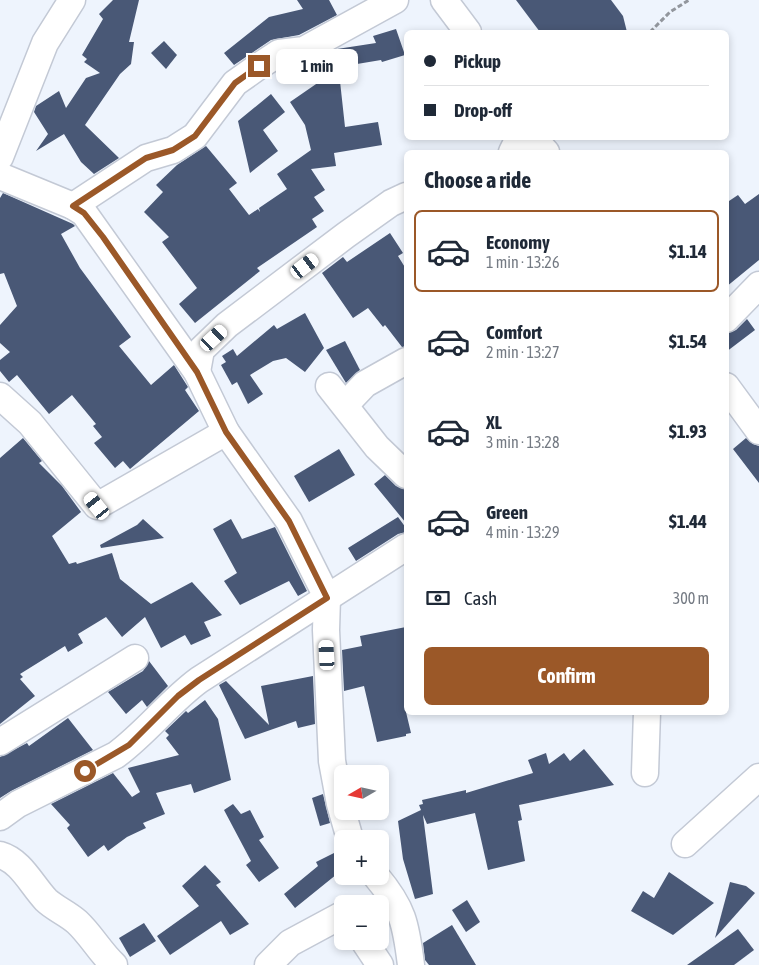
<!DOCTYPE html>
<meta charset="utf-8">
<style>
:root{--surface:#fff;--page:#f2f2f3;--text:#1f2937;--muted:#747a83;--line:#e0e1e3;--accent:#9b5828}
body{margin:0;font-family:"Asap Condensed",sans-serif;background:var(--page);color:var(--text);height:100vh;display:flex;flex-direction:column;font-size:19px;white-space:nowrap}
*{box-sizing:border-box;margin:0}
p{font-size:16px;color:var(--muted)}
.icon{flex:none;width:28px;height:28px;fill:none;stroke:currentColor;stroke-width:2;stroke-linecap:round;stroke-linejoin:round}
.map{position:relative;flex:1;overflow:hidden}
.sheet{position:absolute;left:404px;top:150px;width:325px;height:565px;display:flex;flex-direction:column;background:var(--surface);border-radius:8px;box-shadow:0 2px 8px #0003}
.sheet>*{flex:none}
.hud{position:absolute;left:404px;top:30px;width:325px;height:110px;border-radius:8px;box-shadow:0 2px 8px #0003;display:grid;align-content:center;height:110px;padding:0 20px;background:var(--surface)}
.needle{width:32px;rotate:261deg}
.fabs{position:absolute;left:334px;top:765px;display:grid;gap:10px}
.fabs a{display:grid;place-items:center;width:55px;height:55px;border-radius:8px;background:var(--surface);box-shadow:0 2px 8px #0003;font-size:25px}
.end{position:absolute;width:22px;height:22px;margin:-11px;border:6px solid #9b5828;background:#fff;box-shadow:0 0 0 2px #fff}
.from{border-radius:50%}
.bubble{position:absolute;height:35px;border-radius:8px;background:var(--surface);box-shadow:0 2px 8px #0003;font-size:16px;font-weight:700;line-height:35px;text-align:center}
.car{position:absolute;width:15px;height:30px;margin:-15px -8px;border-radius:6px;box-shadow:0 0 4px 1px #0007;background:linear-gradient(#fff 24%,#345 0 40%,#fff 0 76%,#345 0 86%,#fff 0)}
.hud b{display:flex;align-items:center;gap:18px;height:48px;font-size:19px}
.hud b+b{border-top:1px solid var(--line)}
.hud i{width:12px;height:12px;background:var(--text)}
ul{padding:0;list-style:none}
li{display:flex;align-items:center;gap:15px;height:82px;margin:0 10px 8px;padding:0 10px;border:2px solid transparent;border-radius:8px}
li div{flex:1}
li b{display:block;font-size:19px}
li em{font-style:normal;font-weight:700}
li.on{border-color:var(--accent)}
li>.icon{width:45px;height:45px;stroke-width:1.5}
h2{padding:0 20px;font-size:22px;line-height:60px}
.pay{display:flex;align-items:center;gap:12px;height:55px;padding:0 20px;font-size:19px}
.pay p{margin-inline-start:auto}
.button{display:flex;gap:10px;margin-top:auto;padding:10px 20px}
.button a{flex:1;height:58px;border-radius:8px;background:var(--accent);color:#fff;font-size:20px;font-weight:700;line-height:58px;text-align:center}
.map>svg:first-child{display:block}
.building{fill:#495876}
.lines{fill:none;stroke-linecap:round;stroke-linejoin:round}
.minor-casing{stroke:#c3c9d5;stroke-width:29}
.path{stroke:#92969d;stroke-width:3;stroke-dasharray:5 2.5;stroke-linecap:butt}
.minor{stroke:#fff;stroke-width:26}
.route{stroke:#9b5828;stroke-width:6}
</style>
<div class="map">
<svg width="759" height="965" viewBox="0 0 759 965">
<rect width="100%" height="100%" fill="#eef4fd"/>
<g class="building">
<path d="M113,0H139L129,42H134L131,64L120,74L85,125L119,158L94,174L81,162L64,134L36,151L48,134L34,112L36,106L59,91L66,108L86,78L100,73L84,62L87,59L82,55L103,19L99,14Z"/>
<path d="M297,0H329L337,15L299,35L271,40L234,65L224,53L269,17L303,9Z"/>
<path d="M516,0H611L623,16L627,32H540Z"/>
<path d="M396,29L405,55L382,62L381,60L333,68L330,53L337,49L376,43L373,36Z"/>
<path d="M164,41L177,55L166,69L151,53Z"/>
<path d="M339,72L345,127L378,122L382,145L334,153L336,166L311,169L325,190L314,197L324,211L312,219L317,227L257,268L260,271L195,323L179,304L197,288L162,242L169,237L144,212L163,192L156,185L177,165L206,146L237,183L229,189L249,215L258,209L260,212L259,208L287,189L277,174L311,150L305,125L290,102L319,82L318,74Z"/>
<path d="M271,94L285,112L263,130L278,151L250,173L238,121Z"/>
<path d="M3,193L73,224L75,226L61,234L80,268L131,337L119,346L151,385L174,365L188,387L185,390L199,411L130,469L123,461L115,468L94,443L102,437L93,426L96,424L72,395L49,414L17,375L9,382L0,371V360L10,352L0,343V325L17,306L4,273L0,274V198Z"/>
<path d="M759,194V260L726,287V203L738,195L745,204Z"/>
<path d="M390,233L403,253L398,256L406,269V346L402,347L385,325L383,327L368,308L353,318L322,273L343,257L347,262Z"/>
<path d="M305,313L324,348L305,372L286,358L273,361L250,375L263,394L248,404L237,382L232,385L221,365L226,362L222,356L233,349L237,356L274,325L277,329Z"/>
<path d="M747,319L755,330L726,352V334L736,330Z"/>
<path d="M345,341L360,370L346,383L326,350Z"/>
<path d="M23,438L42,461L39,463L62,486L81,512L52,536L69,564L76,562L77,564L112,553L120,579L151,604L192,582L222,615L204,622L211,636L191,645L185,635L161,648L145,617L122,637L106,617L78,634L83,643L68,652L65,646L20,674L23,677L20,679L35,696L0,724V458Z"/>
<path d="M746,438L753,444L759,446V483L733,449Z"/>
<path d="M339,449L355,475L309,502L294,476Z"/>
<path d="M385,475L396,486L406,490V523L374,484Z"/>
<path d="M398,517L406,528V532L398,534L356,561L348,548Z"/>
<path d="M143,519L164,538L101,548L100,545L137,525Z"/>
<path d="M231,519L242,539L275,527L307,591L298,596L289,581L240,605L224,581L237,573L213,529Z"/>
<path d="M406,627V712L411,733L406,734V736L377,742L364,686L344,691L342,650L362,646L360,636Z"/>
<path d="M149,661L168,686L147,707L142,700L126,714L108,692L143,671Z"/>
<path d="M313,676L315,724L298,728L296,721L245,739L219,685L226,681L269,725L261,686Z"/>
<path d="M205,700L218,719L231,780L194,793L191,784L156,793L165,814L143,823L146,828L127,837L108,851L104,845L88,857L67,828L70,825L51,804L113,773L132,797L140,792L128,768L179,755L166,738L169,735L165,731L186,711L188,713Z"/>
<path d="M68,718L93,750L11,791L0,798V757L27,743L29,746Z"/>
<path d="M584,749L614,785L519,805L522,820L518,821L525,861L488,870L475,813L427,824L423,815L433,894L415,899L403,859L398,821L421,810L419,805L423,804L422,800L466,790V793L533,773L528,760L546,753L549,764L564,753L570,761Z"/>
<path d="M323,794L330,823L320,826L312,798Z"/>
<path d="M233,804L241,814L250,810L264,837L259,840L279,868L259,882L246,865L251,861L224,810Z"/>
<path d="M340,850L342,851V870L295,908L284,894L318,866L316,862Z"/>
<path d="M205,865L221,882L216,885L249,924L230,935L221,921L170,955L157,936L199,906L182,886Z"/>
<path d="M669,872L714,903L673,935L631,911L643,891L654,898Z"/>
<path d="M730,882L746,886L755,893L715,938Z"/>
<path d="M467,900L480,922L466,932L452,910Z"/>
<path d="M144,923L156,941L130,957L119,938Z"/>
<path d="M452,925L476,965H429L425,960L423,943Z"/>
<path d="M738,929L754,950L734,965H687Z"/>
</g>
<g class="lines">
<g class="minor-casing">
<g id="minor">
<path d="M444,0L468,32"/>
<path d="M533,138L546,152"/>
<path d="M512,152L519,138"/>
<path d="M0,157L45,43L72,0"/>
<path d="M0,176L73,206L84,213L197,372L226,432L289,521L327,597L326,630L332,761L340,804L350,839"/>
<path d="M73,206L146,158L173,150L195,136L235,83L259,66L279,53L304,50L395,0"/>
<path d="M726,319L759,285"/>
<path d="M197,372L201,350L227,325L346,235L391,203L406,196"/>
<path d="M329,386L377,447L406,475"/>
<path d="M726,386L759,431"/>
<path d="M0,396L30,423L97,506L226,432"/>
<path d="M345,405L365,384L406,361"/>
<path d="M0,742L135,658"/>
<path d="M645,773L647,712"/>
<path d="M0,817L18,804L116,755C146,733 169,702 199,680L406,547"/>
<path d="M685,844L759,777"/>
<path d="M0,855C21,861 31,884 46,900C54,908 67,913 77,922C91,935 100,952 114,965"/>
<path d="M376,876C403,908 406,924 411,965"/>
<path d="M364,941L380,965"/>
<path d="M268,965L290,943L342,915"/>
</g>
</g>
<path class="path" d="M650,32L670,12L689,0"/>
<use href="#minor" class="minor"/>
</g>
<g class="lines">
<path class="route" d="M85,771L129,745L178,696L199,680L327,598L289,521L226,432L197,372L103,237L84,213L73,206L146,158L173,150L195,136L235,83L259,66"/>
</g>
</svg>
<div class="fabs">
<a><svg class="needle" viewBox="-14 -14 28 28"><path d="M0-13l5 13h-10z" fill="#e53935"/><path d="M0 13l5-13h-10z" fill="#747a83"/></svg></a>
<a>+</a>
<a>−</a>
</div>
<i class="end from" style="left:85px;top:771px"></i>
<i class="end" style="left:259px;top:66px"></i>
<div class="bubble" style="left:276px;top:49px;width:82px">1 min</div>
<i class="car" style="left:305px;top:266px;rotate:53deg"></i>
<i class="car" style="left:214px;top:338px;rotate:47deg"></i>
<i class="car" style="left:97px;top:506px;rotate:321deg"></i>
<i class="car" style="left:327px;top:655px;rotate:357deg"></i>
<div class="hud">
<b><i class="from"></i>Pickup</b>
<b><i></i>Drop-off</b>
</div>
<section class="sheet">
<h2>Choose a ride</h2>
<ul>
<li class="on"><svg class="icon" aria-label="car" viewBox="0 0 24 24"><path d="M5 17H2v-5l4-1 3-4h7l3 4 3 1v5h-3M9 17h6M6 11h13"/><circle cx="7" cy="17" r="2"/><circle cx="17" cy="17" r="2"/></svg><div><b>Economy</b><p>1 min · 13:26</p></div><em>$1.14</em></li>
<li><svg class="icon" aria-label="car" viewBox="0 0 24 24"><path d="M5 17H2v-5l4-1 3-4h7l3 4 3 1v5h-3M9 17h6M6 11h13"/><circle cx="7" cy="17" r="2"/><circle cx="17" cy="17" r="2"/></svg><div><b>Comfort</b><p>2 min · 13:27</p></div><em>$1.54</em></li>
<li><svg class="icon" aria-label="car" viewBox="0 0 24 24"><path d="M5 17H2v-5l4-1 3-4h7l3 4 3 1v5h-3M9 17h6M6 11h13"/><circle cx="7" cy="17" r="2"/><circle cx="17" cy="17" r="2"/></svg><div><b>XL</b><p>3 min · 13:28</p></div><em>$1.93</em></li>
<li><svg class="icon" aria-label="car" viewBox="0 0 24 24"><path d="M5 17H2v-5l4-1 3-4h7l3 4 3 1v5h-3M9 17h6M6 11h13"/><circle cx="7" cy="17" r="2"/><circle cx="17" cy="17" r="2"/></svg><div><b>Green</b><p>4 min · 13:29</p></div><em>$1.44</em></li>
</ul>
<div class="pay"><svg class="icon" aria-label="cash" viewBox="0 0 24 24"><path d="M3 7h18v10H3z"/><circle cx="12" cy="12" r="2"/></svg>Cash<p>300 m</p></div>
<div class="button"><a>Confirm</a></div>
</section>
</div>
